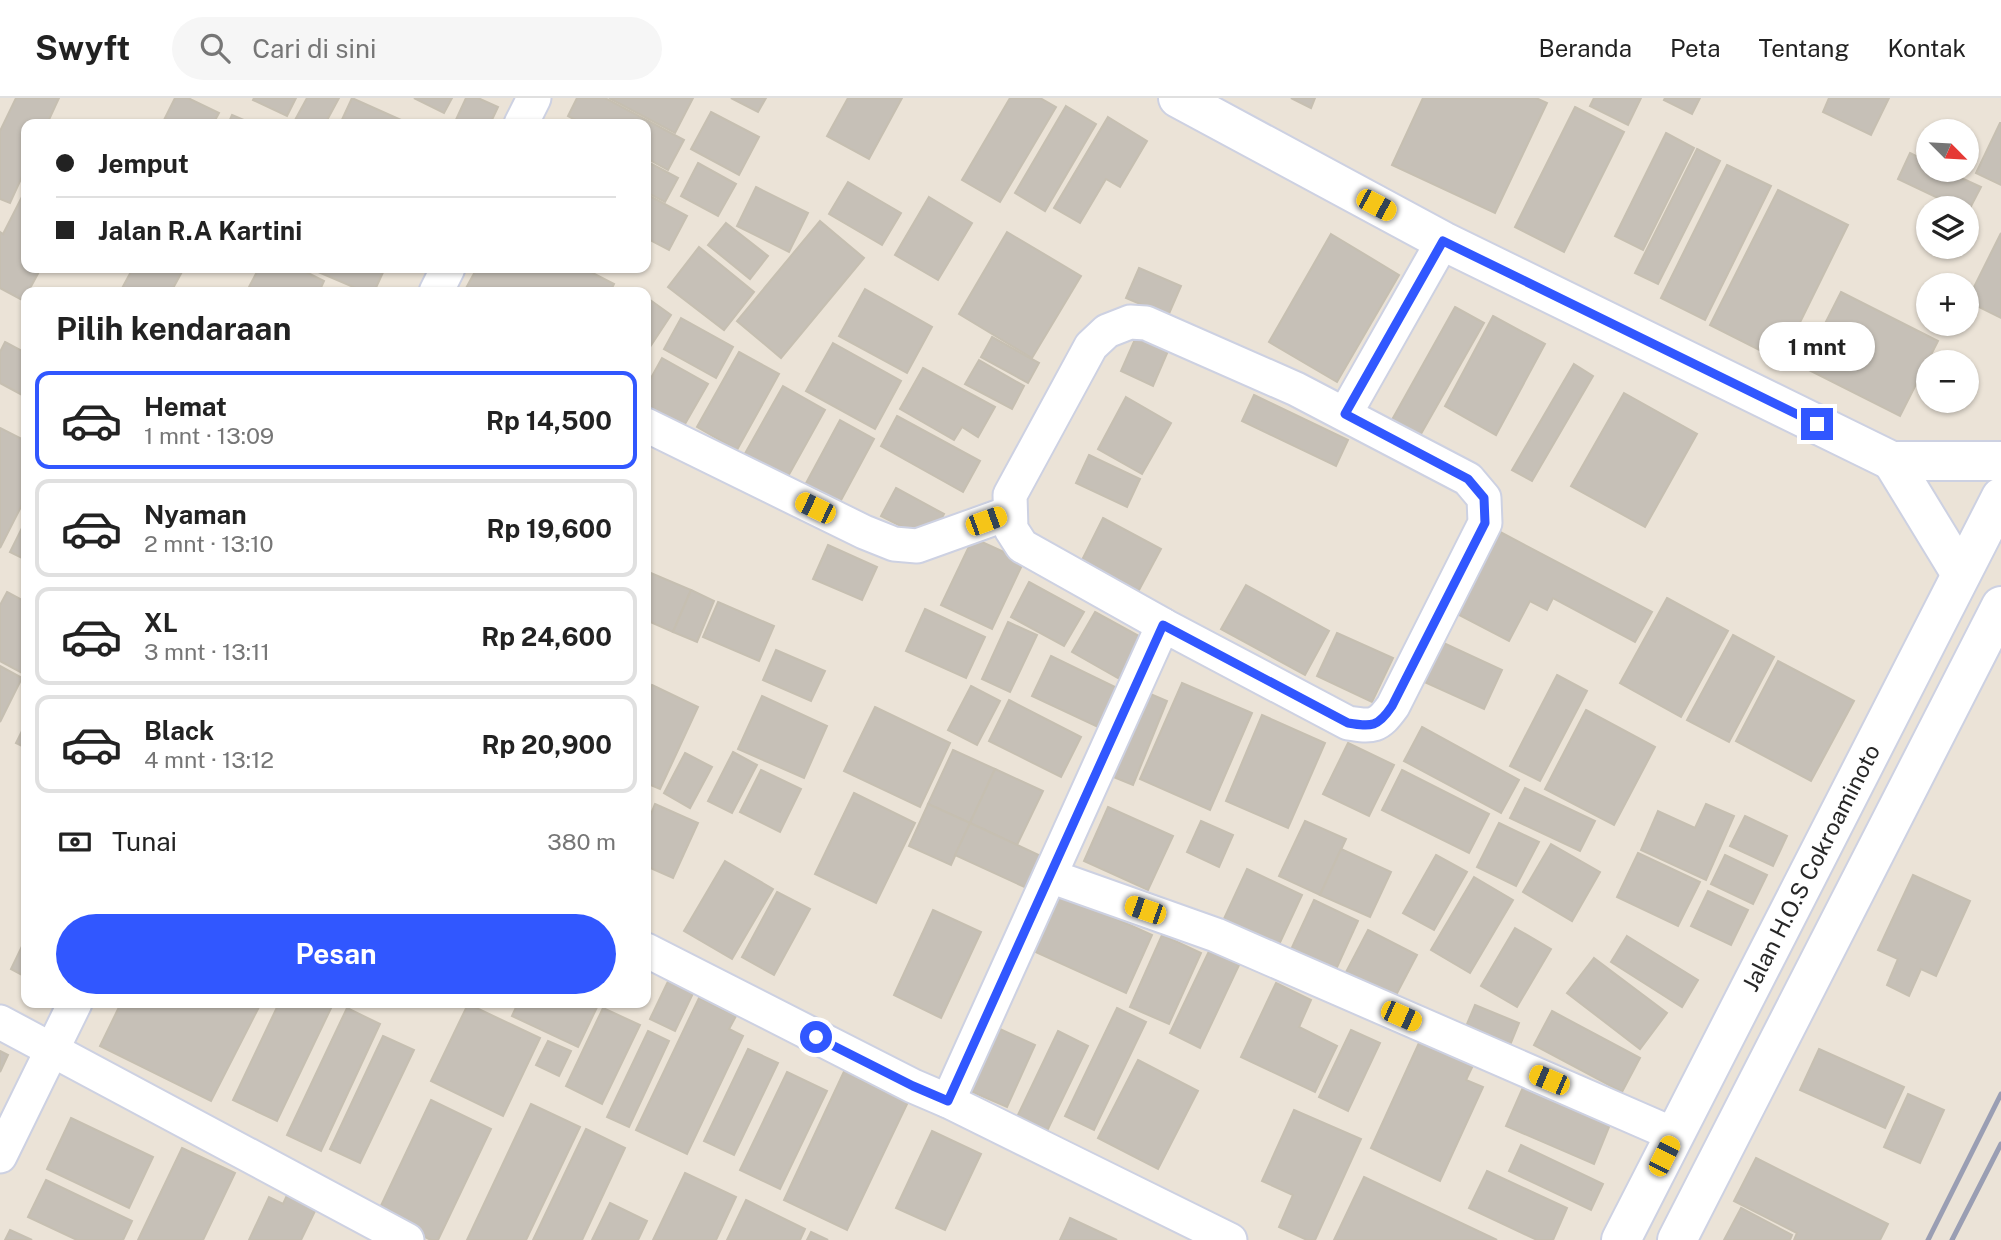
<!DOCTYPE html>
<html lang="id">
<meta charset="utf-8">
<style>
:root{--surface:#fff;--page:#f6f6f6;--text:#222;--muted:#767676;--line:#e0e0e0;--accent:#3157ff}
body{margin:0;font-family:"Public Sans",sans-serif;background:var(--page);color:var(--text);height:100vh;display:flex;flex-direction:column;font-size:26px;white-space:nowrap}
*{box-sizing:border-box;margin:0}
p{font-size:23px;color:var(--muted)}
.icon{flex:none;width:38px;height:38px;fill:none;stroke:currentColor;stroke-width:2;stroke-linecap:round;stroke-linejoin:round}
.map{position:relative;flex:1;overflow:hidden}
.drawer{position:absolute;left:21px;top:189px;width:630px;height:721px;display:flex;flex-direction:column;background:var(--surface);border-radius:14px;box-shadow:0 2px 5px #0004}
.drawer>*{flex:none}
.guide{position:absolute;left:21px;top:21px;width:630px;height:154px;border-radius:14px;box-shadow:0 2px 5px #0004;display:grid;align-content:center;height:154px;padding:0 35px;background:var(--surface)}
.needle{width:46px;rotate:114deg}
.buttons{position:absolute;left:1916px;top:21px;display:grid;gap:14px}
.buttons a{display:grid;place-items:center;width:63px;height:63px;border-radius:50%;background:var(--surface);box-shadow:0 2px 5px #0004;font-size:35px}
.end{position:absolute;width:32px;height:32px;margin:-16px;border:9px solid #3157ff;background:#fff;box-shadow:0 0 0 4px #fff}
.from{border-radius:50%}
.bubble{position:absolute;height:49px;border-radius:24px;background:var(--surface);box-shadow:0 2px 5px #0004;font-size:23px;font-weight:700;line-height:49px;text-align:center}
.car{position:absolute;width:21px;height:42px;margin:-21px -10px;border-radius:9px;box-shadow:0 0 5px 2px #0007;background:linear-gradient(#f5c518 24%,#345 0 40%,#f5c518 0 76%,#345 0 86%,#f5c518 0)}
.guide b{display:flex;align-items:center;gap:24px;height:66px;font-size:26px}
.guide b+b{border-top:2px solid var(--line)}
.guide i{width:18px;height:18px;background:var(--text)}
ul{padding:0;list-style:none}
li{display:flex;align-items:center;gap:21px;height:98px;margin:0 14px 10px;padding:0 21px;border:4px solid var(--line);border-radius:14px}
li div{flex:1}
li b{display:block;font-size:26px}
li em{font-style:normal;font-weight:700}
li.on{border-color:var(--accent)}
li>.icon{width:63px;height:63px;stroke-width:1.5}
h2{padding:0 35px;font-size:32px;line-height:84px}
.pay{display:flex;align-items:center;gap:18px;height:77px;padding:0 35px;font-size:26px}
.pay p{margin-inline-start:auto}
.button{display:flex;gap:14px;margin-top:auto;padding:14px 35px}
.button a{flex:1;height:80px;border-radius:42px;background:var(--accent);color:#fff;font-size:28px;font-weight:700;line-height:80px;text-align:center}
header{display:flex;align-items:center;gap:42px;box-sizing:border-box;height:98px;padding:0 35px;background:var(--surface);border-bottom:2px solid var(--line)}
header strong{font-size:33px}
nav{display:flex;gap:38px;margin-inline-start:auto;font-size:24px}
.search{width:490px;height:63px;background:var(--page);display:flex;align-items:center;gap:18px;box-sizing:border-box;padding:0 24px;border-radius:38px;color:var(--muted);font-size:26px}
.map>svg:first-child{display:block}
.building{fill:#c6c0b7;stroke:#c6bfb1;stroke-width:2}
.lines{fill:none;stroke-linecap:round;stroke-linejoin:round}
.street-casing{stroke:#cdd1e2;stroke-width:37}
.secondary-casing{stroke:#cdd1e2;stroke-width:42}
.street{stroke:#fff;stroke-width:33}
.secondary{stroke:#fff;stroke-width:38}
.rail{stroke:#9a9eb3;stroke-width:5}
.route{stroke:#3157ff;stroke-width:9}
.labels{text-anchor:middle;stroke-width:7;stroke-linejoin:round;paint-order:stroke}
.street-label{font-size:23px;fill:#272727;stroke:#fff}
</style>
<header>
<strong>Swyft</strong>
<div class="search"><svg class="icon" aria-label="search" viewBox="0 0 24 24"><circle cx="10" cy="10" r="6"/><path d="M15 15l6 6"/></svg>Cari di sini</div>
<nav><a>Beranda</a><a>Peta</a><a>Tentang</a><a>Kontak</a></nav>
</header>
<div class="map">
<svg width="2001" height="1142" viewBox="0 0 2001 1142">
<rect width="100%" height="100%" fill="#ebe3d7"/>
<g class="building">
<path d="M16,0H59L47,26H26V70L10,105L0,101V33Z"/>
<path d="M175,0H188L219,15L213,26H162Z"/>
<path d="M254,0H296L287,18L253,2Z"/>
<path d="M307,0H339L325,26H303L295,22Z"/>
<path d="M352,0L410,26H340Z"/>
<path d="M414,0H452L444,15Z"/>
<path d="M466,0H478L498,9L490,26H454Z"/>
<path d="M577,0H605L684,42L668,72L646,60V26H583L568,18Z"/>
<path d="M609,0H693L675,35Z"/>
<path d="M731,0H766L758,14Z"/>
<path d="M848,0H902L869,61L827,38Z"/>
<path d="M1010,0H1040L1056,9L1000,104L962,82Z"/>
<path d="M1291,0H1315L1311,10Z"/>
<path d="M1423,0H1536L1547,5L1495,115L1392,67Z"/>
<path d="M1594,0H1641L1628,27L1590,8Z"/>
<path d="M1665,0H1700L1692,16L1664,2Z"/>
<path d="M1829,0H1889L1871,37L1823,14Z"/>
<path d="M1066,8L1096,26L1045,113L1015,95Z"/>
<path d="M1575,9L1624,34L1564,154L1515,129Z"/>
<path d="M711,14L759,39L739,77L691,51Z"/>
<path d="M232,17L253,26H228Z"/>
<path d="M1108,19L1147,43L1120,89L1106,81L1080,125L1054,110Z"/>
<path d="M2000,25H2001V87L1976,75Z"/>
<path d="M1666,35L1694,50L1643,152L1615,138Z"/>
<path d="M1697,51L1720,63L1658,186L1635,175Z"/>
<path d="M1910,55L1928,64V72H1944L1981,89L1968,114L1967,110H1959L1898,81Z"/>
<path d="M646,63L678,80L665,104L646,94Z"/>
<path d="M698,65L736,86L718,118L681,98Z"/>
<path d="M1727,67L1771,88L1705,222L1661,200Z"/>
<path d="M848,84L901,115L882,147L829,116Z"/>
<path d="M756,89L808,115L789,154L737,128Z"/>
<path d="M26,91V170H41L28,194H26L24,203L0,190V134L3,136Z"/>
<path d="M1778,92L1848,127L1781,263L1710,227Z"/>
<path d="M646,96L687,118L669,152L646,140Z"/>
<path d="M929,99L972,125L938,182L895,157Z"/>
<path d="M820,123L864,160L781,260L737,223Z"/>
<path d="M726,125L768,158L750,181L708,147Z"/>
<path d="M1007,134L1081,178L1032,260L959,216Z"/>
<path d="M2001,135V220L1967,203Z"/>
<path d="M1331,136L1399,177L1337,284L1269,244Z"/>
<path d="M699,149L754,194L724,232L668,189Z"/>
<path d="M133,170H184L171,194H120Z"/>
<path d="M259,170H298L324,183L319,194H259L249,189Z"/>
<path d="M309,170H385L374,194H365Z"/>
<path d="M477,170H583L614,186L610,194H470L465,192Z"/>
<path d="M1139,170L1181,188L1168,218L1126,200Z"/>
<path d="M865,191L932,229L907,275L839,238Z"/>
<path d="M1841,194L1938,243L1900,318L1803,269Z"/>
<path d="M646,199L671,217L646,255Z"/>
<path d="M1455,209L1484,225L1417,343L1389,327Z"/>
<path d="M1493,218L1545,246L1496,337L1445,308Z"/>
<path d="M681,220L733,249L716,280L664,251Z"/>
<path d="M992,239L1039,265L1028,285L981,259Z"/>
<path d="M1136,239L1168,253L1153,288L1121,273Z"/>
<path d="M5,244L26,255V299L0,285V254Z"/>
<path d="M833,245L901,283L875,331L806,293Z"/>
<path d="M739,254L779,276L737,352L697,329Z"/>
<path d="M662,260L708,286L681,333L646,313V289Z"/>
<path d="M979,262L1024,288L1012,311L965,286Z"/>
<path d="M1574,266L1593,278L1532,383L1512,372Z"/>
<path d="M923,270L995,309L978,339L962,329L954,342L900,311Z"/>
<path d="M783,288L825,312L786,382L743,359Z"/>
<path d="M1624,295L1697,336L1645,429L1571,388Z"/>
<path d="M1254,297L1348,342L1336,368L1242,323Z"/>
<path d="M1126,299L1171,325L1142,376L1098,351Z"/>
<path d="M897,318L980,363L963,394L881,348Z"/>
<path d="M840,322L874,341L839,406L805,387Z"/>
<path d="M0,330L26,343V399L0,450Z"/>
<path d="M1089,357L1140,381L1127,409L1076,385Z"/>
<path d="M896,390L944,416L930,443L881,418Z"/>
<path d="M1103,420L1161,451L1138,494L1081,464Z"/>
<path d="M26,422V462L10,454Z"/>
<path d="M1487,427L1652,514L1635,544L1553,500L1547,512L1530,503L1509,543L1444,509Z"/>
<path d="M973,440L1024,463L992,531L941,507Z"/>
<path d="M828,447L877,469L862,502L813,481Z"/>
<path d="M646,473L691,492L673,534L646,522Z"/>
<path d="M1029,484L1084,514L1064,548L1011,519Z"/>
<path d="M1246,487L1329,533L1305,577L1221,531Z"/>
<path d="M691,492L714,503L697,544L673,534Z"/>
<path d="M7,494L26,504V567L22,575L0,563V507Z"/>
<path d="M1667,500L1728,533L1681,619L1620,585Z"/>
<path d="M718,504L774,528L759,563L703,539Z"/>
<path d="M925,511L985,539L966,580L906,553Z"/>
<path d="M1095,514L1146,542L1123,583L1072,554Z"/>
<path d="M1008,524L1037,537L1010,594L982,581Z"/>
<path d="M1337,535L1393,560L1372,604L1317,578Z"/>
<path d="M1733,537L1774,559L1729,644L1687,622Z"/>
<path d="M1437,542L1502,572L1484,611L1420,582Z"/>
<path d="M776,552L825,573L811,603L763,582Z"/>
<path d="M1051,558L1117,590L1098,629L1032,598Z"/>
<path d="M1778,563L1854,603L1811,683L1736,643Z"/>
<path d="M0,568L22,580L0,624Z"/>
<path d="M1557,577L1587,593L1540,683L1510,668Z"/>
<path d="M1182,585L1252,615L1210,712L1140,681Z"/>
<path d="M652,587L698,609L660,691L646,685V601Z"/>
<path d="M971,588L1000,603L977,647L948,632Z"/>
<path d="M1141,592L1167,603L1133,687L1106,676Z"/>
<path d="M762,598L827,628L804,680L738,651Z"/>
<path d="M1009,602L1081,639L1061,679L989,643Z"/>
<path d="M875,609L950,645L920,709L844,673Z"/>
<path d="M1586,612L1655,649L1614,727L1545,691Z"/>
<path d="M1262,617L1325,645L1288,730L1226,703Z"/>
<path d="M26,625V650L16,645Z"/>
<path d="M1422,629L1519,682L1501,715L1404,663Z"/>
<path d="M1348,645L1394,667L1369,718L1323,696Z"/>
<path d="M953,652L995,671L970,725L928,706Z"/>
<path d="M733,654L757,667L732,715L708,703Z"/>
<path d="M685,655L712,669L690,710L664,695Z"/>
<path d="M995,671L1043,693L1017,747L970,725Z"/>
<path d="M761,672L801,691L780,734L740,714Z"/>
<path d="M1402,672L1489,716L1469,755L1382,712Z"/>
<path d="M1525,690L1595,723L1580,753L1510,720Z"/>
<path d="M854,695L915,725L876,805L815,776Z"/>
<path d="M655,706L698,725L673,780L646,768V728Z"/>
<path d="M928,706L970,725L951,767L909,748Z"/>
<path d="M1706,706L1734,718L1706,782L1641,752L1658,713L1695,730Z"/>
<path d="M1108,709L1173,738L1148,792L1084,763Z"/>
<path d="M1745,718L1787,738L1773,768L1730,748Z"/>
<path d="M1201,723L1233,737L1219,769L1187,754Z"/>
<path d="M1305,723L1346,741L1320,797L1279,778Z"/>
<path d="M970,725L1045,760L1031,792L955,757Z"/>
<path d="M1499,725L1539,744L1516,788L1477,769Z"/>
<path d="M1551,746L1600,774L1572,823L1523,794Z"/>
<path d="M1341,751L1391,774L1370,819L1320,797Z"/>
<path d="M1638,755L1700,784L1678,828L1617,799Z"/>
<path d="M1436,757L1467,774L1434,832L1403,815Z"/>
<path d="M1725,757L1767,777L1753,806L1711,786Z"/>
<path d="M725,763L773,791L732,861L684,833Z"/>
<path d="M1247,771L1302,797L1277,851L1222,825Z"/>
<path d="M1913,777L1970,803L1936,878L1921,871L1909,898L1887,887L1898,861L1878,852Z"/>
<path d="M1474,779L1513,802L1470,875L1431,852Z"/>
<path d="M1055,793L1152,837L1126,895L1029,851Z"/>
<path d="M1708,793L1748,812L1731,847L1691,828Z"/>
<path d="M777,794L810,811L774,877L742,859Z"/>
<path d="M1314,802L1358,823L1333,878L1288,858Z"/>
<path d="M933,812L981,834L941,920L894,897Z"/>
<path d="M1515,830L1551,851L1517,909L1481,888Z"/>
<path d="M1368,832L1417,857L1394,901L1345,876Z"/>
<path d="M1162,837L1201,855L1169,926L1130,909Z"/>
<path d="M1627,838L1698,882L1682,909L1611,864Z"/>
<path d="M26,840V879L11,871Z"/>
<path d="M1210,851L1240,865L1200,950L1170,935Z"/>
<path d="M1594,860L1667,915L1640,951L1567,895Z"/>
<path d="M672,875L697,887L675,933L650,921Z"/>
<path d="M1276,885L1311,902L1299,929L1337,948L1315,994L1241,959Z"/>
<path d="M699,900L736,918L729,931L743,938L687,1056L636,1032Z"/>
<path d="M121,905H261L211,1003L100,948Z"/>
<path d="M279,905L333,906L277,1023L233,1002Z"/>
<path d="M518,905H599L578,949L512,918Z"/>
<path d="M468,906L540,940L503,1018L431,983Z"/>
<path d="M1475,907L1519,925L1506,957L1462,938Z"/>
<path d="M347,910L380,926L321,1053L287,1037Z"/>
<path d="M603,910L640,927L602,1006L566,988Z"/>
<path d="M1117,910L1146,924L1094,1032L1065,1018Z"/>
<path d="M1552,913L1640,960L1622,994L1534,947Z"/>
<path d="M989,926L1035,947L1007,1009L961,989Z"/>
<path d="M1351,932L1380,945L1348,1013L1319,999Z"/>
<path d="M648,933L669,943L629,1029L607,1019Z"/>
<path d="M1058,933L1088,948L1047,1033L1017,1019Z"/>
<path d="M1423,936L1476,961L1466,982L1483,989L1440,1083L1371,1050Z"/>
<path d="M383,938L414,952L360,1065L330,1051Z"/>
<path d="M548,943L571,953L559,978L536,967Z"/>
<path d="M748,951L778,965L734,1057L704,1043Z"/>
<path d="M1819,951L1904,989L1885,1030L1800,992Z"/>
<path d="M0,953L8,957L0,974Z"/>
<path d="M1138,962L1198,993L1158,1071L1098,1040Z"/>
<path d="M847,967L864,975L861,982L908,1004L847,1132L784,1102Z"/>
<path d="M787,974L827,993L780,1091L740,1072Z"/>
<path d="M1524,987L1611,1024L1594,1066L1506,1028Z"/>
<path d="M1908,996L1944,1012L1920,1065L1884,1049Z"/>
<path d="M431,1002L491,1031L438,1142H431L377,1116Z"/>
<path d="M531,1006L580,1029L526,1142H467Z"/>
<path d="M1294,1012L1361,1041L1315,1142H1307L1279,1129L1293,1097L1262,1083Z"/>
<path d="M71,1020L153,1059L129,1110L47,1071Z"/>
<path d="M586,1031L625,1050L582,1142H533Z"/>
<path d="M932,1033L981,1056L945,1132L896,1110Z"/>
<path d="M1521,1047L1603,1086L1591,1112L1509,1073Z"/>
<path d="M182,1050L235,1075L203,1142H138Z"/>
<path d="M1756,1060L1888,1126L1880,1142H1794L1797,1135L1734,1103Z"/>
<path d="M1487,1073L1567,1110L1553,1142H1537L1469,1110Z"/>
<path d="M685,1075L736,1099L716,1142H653Z"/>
<path d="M1364,1079L1497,1142H1334Z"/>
<path d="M46,1082L132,1123L123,1142H77L28,1119Z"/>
<path d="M288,1095L317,1109L301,1142H249L269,1099L283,1106Z"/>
<path d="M746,1102L805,1131L800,1142H727Z"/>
<path d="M610,1105L647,1123L638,1142H592Z"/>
<path d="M1741,1110L1792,1137L1790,1142H1724Z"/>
<path d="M1070,1120L1117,1142H1060Z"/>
<path d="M10,1132L32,1142H5Z"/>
<path d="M811,1134L828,1142H807Z"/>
</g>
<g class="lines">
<g class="street-casing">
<g id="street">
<path d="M521,26L534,0"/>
<path d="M436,194L448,170"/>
<path d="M1130,224L1146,225L1296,291L1468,381L1484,400L1485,425L1393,608C1378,629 1373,629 1348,625L1163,527L1022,448L1011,431L1010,397L1091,248L1107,233Z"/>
<path d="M1345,316L1443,143"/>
<path d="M646,327L864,434L894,446L917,448L1009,415"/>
<path d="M1050,778L1216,837L1675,1037"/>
<path d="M646,852L913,988L948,1003L1230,1142"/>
<path d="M0,924L407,1142"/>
<path d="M948,1003L1163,527"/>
<path d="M0,1058L75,905"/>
</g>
</g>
<g class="secondary-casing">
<g id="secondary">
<path d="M1178,0L1443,143L1892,363H2001"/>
<path d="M1892,363L1961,476"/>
<path id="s1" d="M1621,1142L2001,399"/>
<path d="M1677,1142L2001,508"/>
</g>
</g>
<use href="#street" class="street"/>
<use href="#secondary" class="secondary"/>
<g class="rail">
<path d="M1928,1142L2001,996"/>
<path d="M1952,1142L2001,1046"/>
</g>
</g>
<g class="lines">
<path class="route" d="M816,939L913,988L948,1003L1163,527L1348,625C1372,629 1378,629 1392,608L1485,425L1484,400L1468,381L1345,316L1443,143L1817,326"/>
</g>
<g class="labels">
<g class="street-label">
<text dy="8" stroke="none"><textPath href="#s1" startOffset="418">Jalan H.O.S Cokroaminoto</textPath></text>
</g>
</g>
</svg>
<div class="buttons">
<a><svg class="needle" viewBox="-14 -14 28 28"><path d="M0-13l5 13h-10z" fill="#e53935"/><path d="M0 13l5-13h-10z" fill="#767676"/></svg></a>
<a><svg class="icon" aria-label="layers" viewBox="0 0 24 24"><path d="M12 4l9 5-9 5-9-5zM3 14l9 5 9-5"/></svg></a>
<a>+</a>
<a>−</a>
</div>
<i class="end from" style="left:816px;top:939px"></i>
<i class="end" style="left:1817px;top:326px"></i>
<div class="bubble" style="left:1759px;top:224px;width:116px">1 mnt</div>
<i class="car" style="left:1376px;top:107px;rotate:118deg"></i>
<i class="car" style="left:815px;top:410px;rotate:296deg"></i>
<i class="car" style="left:986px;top:423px;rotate:70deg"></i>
<i class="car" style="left:1145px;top:812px;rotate:289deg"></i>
<i class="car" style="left:1401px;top:918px;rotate:114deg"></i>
<i class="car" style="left:1549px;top:982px;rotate:293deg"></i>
<i class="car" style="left:1664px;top:1058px;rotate:27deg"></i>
<div class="guide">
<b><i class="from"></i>Jemput</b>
<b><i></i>Jalan R.A Kartini</b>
</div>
<section class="drawer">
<h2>Pilih kendaraan</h2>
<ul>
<li class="on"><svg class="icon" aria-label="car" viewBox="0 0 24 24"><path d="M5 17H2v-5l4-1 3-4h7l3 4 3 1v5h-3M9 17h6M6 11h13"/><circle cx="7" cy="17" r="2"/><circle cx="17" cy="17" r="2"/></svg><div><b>Hemat</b><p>1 mnt · 13:09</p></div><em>Rp 14,500</em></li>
<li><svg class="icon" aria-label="car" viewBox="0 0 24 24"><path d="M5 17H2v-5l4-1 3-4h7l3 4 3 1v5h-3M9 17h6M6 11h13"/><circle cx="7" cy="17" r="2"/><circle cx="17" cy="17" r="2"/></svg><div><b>Nyaman</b><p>2 mnt · 13:10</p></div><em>Rp 19,600</em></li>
<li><svg class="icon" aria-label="car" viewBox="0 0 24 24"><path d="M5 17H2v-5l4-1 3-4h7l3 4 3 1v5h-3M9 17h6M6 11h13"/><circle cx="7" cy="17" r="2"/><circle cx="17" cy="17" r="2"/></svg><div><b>XL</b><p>3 mnt · 13:11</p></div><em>Rp 24,600</em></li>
<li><svg class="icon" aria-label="car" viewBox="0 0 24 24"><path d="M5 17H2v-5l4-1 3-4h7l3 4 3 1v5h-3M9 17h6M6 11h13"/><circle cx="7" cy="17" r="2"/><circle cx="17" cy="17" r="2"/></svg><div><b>Black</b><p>4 mnt · 13:12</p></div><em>Rp 20,900</em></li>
</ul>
<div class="pay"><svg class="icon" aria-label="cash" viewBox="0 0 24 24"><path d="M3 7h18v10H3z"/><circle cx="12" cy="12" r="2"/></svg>Tunai<p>380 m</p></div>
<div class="button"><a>Pesan</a></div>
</section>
</div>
